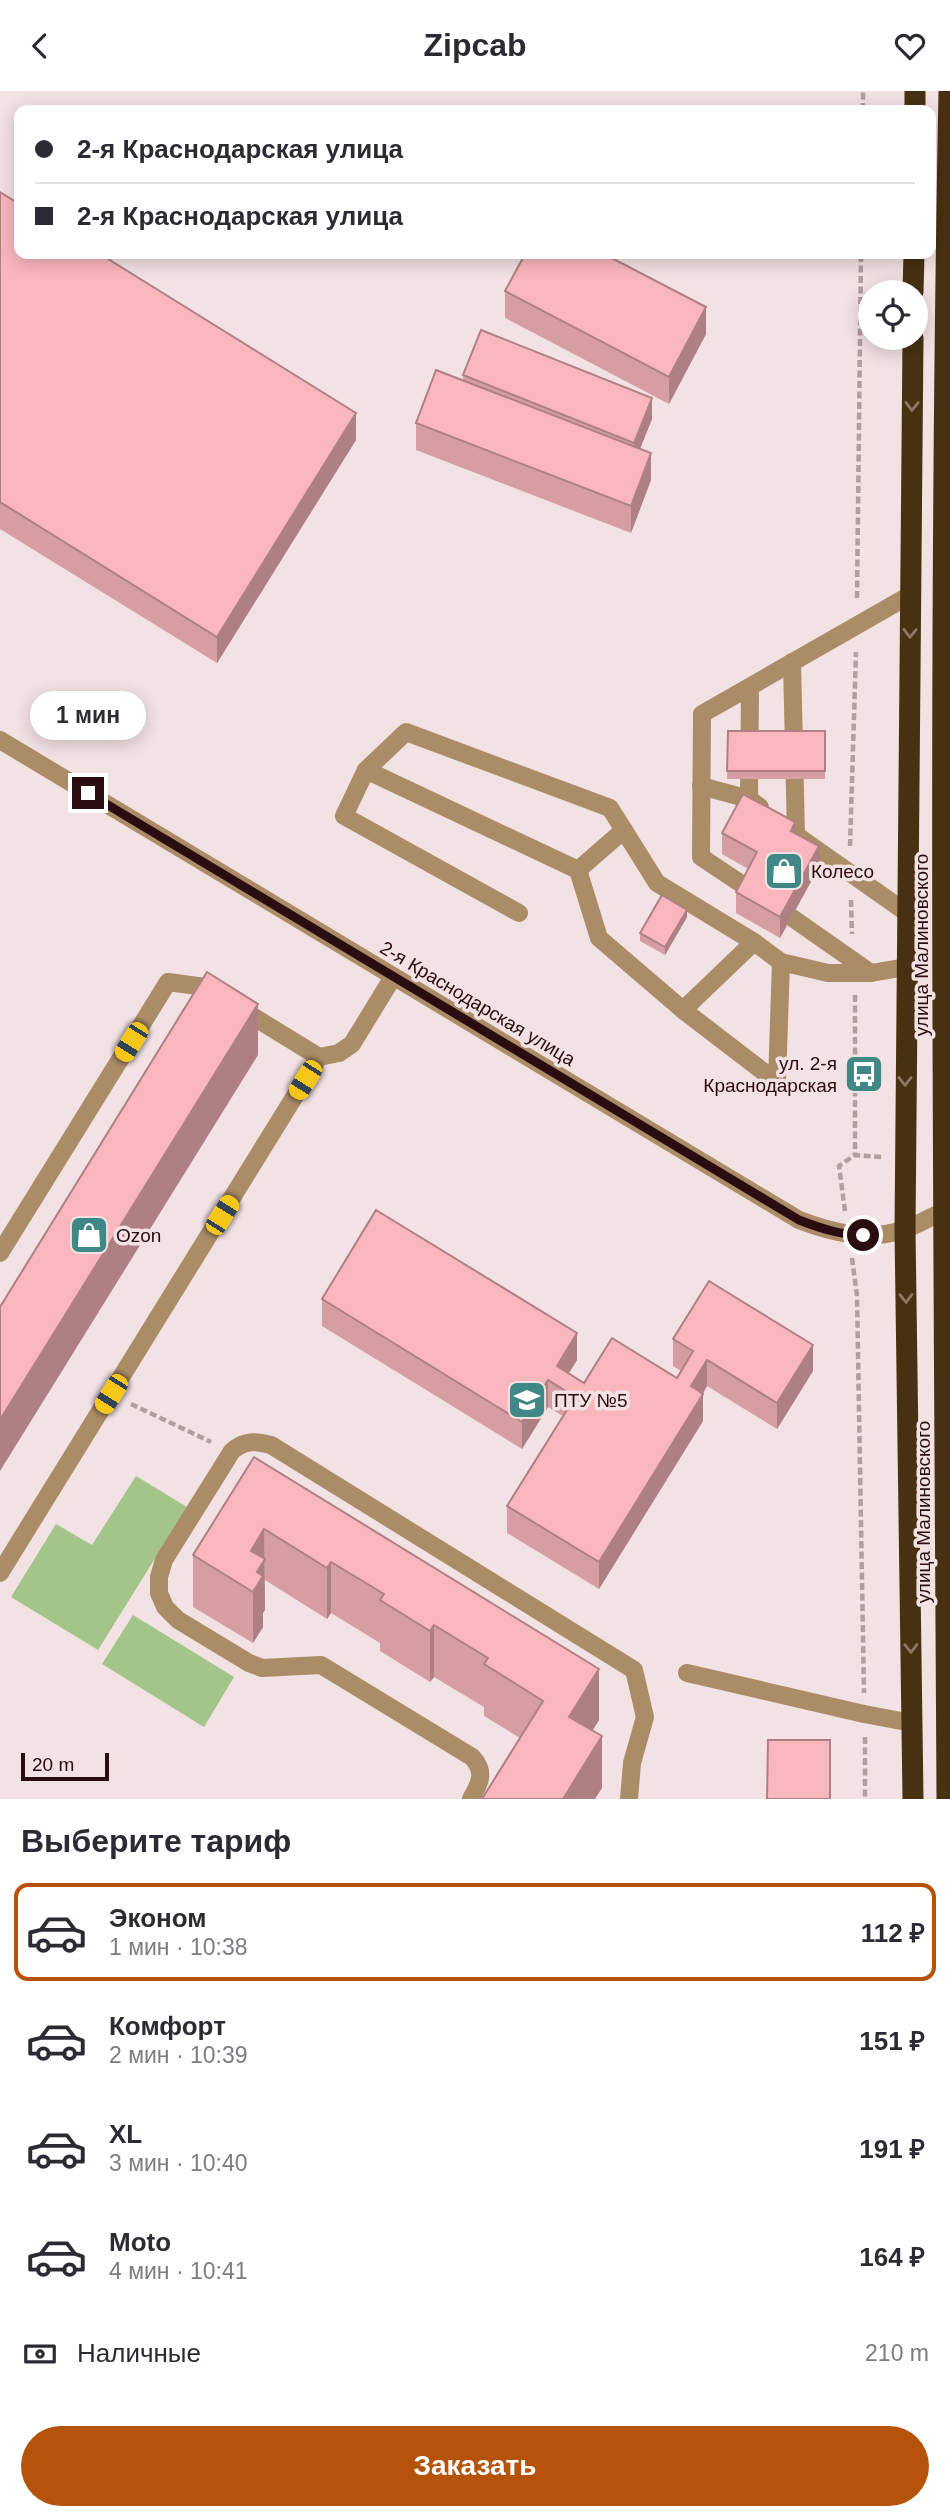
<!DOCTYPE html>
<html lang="ru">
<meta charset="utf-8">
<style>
:root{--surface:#fff;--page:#f7f7f7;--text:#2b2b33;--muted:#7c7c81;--line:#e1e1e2;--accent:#b45309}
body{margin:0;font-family:Helvetica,sans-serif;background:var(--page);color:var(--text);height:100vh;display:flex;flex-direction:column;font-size:26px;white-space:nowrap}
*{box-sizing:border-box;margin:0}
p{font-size:23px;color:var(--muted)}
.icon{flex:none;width:38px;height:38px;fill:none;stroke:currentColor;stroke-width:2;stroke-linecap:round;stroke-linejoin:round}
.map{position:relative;height:1708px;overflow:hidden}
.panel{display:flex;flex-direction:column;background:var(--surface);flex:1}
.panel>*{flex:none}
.top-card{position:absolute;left:14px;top:14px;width:922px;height:154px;border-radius:14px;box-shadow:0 4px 18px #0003;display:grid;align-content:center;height:154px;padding:0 21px;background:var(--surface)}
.fabs{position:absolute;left:858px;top:189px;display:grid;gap:14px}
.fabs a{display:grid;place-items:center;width:70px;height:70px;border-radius:50%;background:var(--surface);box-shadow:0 4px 18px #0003;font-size:35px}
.scale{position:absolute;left:21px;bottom:18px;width:88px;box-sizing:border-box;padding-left:7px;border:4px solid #2a0d11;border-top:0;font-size:19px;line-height:24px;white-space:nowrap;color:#2a0d11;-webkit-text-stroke:5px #f3e2e3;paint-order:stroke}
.end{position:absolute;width:32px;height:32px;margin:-16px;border:9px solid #2a0d11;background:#fff;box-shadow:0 0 0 4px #fff}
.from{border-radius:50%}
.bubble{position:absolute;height:49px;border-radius:24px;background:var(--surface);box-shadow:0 4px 18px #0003;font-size:23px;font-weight:700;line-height:49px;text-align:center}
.car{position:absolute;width:21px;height:42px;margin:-21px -10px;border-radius:9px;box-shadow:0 0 5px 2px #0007;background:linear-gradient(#f5c518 24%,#345 0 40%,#f5c518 0 76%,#345 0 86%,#f5c518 0)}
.top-card b{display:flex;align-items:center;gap:24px;height:66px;font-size:26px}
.top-card b+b{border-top:2px solid var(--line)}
.top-card i{width:18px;height:18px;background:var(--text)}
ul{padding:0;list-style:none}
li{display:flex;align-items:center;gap:21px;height:98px;margin:0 14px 10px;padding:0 7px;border:4px solid transparent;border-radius:14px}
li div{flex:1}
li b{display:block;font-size:26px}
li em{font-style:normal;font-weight:700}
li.selected{border-color:var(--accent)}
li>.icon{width:63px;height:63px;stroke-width:1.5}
h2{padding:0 21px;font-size:32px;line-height:84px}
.pay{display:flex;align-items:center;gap:18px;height:77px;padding:0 21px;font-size:26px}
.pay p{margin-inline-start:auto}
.button{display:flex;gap:14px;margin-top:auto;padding:14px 21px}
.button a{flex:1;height:80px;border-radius:42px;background:var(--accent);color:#fff;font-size:28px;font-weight:700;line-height:80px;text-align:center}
header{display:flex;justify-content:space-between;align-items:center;height:91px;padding:0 21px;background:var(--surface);font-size:32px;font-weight:700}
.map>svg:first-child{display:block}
.park{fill:#a3c58a}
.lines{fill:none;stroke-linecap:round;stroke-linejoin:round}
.path{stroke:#b29d9f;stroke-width:4.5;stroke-dasharray:7 3.5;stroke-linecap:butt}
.minor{stroke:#aa8c67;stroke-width:18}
.highway{stroke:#473111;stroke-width:21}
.wall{fill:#d69da3}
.shaded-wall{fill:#ae8084}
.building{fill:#f9b7bd;stroke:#ae8084;stroke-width:2}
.oneway{stroke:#8c7865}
.route{stroke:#2a0d11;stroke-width:9}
.labels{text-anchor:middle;stroke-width:7;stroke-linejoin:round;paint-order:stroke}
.poi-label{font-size:19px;fill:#2a0d11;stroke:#f3e2e3;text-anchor:start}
.street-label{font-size:19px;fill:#2a0d11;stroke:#f3e2e3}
</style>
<header><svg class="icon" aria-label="back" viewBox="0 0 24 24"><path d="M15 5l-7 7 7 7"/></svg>Zipcab<svg class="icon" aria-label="heart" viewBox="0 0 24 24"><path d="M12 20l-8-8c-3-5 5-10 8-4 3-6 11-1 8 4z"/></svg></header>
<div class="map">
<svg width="950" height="1708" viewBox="0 0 950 1708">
<rect width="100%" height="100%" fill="#f3e2e3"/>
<g class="park">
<path d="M136,1385L187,1416L98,1559L11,1506L56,1433L92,1454Z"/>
<path d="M133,1524L234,1586L204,1636L102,1573Z"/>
</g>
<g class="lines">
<g class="path">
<path d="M863,19V0"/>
<path d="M857,507L861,163"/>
<path d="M850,755L856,561"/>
<path d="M851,809L852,843"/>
<path d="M855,904V1064"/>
<path d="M845,1120L839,1075L855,1064L882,1066"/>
<path d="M852,1167L857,1205L864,1602"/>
<path d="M131,1313L211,1351"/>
<path d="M865,1646V1708"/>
</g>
<g class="minor">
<path d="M792,571L796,744"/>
<path d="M0,649L799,1129C833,1142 870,1151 905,1138C921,1133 934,1123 950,1118"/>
<path d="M366,679L578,779L599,847L683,919L777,991"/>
<path d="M701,695L749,708L760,716"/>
<path d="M749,708L750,597"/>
<path d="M799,746L907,822"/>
<path d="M578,779L624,739"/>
<path d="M749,798L701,766L702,623L910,504"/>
<path d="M519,822L344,725L366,679L406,641L610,717L657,792L754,851L781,871L828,882H871L906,876"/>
<path d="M791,826L871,882"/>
<path d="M683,919L754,851"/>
<path d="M777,991L781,871"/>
<path d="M0,1162L168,891L205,896L319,966L339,962L352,953L393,886"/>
<path d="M0,1482L319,966"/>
<path d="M687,1582L864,1623L912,1632"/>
<path d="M471,1708C480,1692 486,1681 472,1666L321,1574L262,1577L249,1572L178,1529L165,1516L159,1502V1486L164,1469L232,1360C245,1349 255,1350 271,1354L634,1579L645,1626L632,1672L629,1708"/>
</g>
<g class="highway">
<path d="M915,19V0"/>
<path d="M913,201L914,163"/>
<path d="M913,247L905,1139L913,1708"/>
<path d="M947,1708C944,1139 938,569 949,0"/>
</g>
</g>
<g class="wall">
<path d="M0,101L356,349L217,572L0,438Z"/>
<path d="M505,200L706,243L669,313L505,227Z"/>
<path d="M463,284L652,328L640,357L651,389L631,442L416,359V332L463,290Z"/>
<path d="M728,640H825V688H727Z"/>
<path d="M722,742H795L819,776L780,847L736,822V801L748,778L722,763Z"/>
<path d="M687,826L665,864L640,850V842Z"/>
<path d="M322,1208L577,1269L569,1282L584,1292L677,1287L681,1280L673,1275V1248L813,1280L777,1338L707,1295L703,1303V1330L599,1498L507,1442V1415L563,1325L548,1316L522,1358L322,1235Z"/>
<path d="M254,1366L599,1629L592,1640L602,1697L484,1625V1616L434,1586L430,1591L380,1560V1552L331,1522L327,1528L265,1489V1519L263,1522V1536L253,1552L193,1516V1464Z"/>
</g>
<g class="shaded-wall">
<path d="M706,216V243L669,313V286Z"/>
<path d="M652,307V328L634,373V352Z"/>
<path d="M356,322V349L217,572V546Z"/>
<path d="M651,362V389L631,442V415Z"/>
<path d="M795,731V752L791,740Z"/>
<path d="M819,755V776L780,847V826Z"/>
<path d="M687,819V826L665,864V856Z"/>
<path d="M258,913V964L0,1380V1329Z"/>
<path d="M577,1242V1269L560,1296L557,1275Z"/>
<path d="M813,1254V1280L777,1338V1312Z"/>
<path d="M707,1269V1295L691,1322V1295Z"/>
<path d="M548,1289V1316L522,1358V1331Z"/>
<path d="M703,1303V1330L599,1498V1471Z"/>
<path d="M264,1438L265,1519L263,1522V1536L253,1552V1501L251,1460Z"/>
<path d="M331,1471V1522L327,1528V1477Z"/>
<path d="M434,1534V1586L430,1591V1540Z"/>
<path d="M599,1578V1629L569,1677V1626Z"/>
<path d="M602,1645V1697L595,1708H563Z"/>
</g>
<g class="building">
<path d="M0,101L19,113V163H100L356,322L217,546L0,411Z"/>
<path d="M525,163H604L706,216L669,286L505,200Z"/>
<path d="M481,239L652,307L634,352L463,284Z"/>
<path d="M436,279L651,362L631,415L416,332Z"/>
<path d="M728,640H825V680H727Z"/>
<path d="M743,703L795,731L791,740L819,755L780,826L736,801L757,761L722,742Z"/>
<path d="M662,804L687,819L665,856L640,842Z"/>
<path d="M207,881L258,913L0,1329V1216Z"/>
<path d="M376,1119L577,1242L557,1275L584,1292L612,1247L677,1287L693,1260L673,1248L709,1190L813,1254L777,1312L707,1269L691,1295L703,1303L599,1471L507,1415L575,1306L548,1289L522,1331L322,1208Z"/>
<path d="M254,1366L599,1578L569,1626L602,1645L563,1708H482L543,1610L484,1573L488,1567L434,1534L430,1540L380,1509L384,1503L331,1471L327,1477L264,1438L251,1460L265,1468L257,1481L263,1485L253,1501L193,1464Z"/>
<path d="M768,1649H830V1708H767Z"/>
</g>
<defs><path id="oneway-chevron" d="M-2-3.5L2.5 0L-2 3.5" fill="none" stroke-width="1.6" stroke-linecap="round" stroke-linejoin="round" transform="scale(1.75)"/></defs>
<g class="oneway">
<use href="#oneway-chevron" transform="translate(912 315) rotate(91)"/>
<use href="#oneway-chevron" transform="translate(910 542) rotate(91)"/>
<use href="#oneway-chevron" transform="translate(905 990) rotate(90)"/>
<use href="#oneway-chevron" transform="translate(906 1207) rotate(89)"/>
<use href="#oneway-chevron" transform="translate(911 1557) rotate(89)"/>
</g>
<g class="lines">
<path class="route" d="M88,702L799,1129C820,1137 840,1144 863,1144"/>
</g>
<defs>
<g id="shop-square" transform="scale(2.0125)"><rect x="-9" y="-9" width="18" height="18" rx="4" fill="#408886" stroke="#f3e2e3"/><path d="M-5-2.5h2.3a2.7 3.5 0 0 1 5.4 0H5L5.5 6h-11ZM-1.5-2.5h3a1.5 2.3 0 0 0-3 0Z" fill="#fff"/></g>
<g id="bus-square" transform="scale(2.0125)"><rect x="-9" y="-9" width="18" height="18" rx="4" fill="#408886" stroke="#f3e2e3"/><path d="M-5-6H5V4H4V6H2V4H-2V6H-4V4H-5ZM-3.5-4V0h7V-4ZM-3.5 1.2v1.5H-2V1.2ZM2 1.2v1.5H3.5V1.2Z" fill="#fff"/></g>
<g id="university-square" transform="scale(2.0125)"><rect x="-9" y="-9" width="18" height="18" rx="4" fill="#408886" stroke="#f3e2e3"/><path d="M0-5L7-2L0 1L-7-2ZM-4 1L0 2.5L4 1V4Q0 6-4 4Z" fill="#fff"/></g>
</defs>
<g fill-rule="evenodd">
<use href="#shop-square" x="784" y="780"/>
<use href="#bus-square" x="864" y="983"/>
<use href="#shop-square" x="89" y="1144"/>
<use href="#university-square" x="527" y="1309"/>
</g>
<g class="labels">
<g class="poi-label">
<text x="811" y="787">Колесо</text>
<text x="837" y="979" text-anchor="end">ул. 2-я<tspan x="837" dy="22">Краснодарская</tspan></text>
<text x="116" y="1151">Ozon</text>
<text x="554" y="1316">ПТУ №5</text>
</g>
<g class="street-label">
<text transform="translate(921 854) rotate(-90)" y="7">улица Малиновского</text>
<text transform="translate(478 912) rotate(31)" y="7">2-я Краснодарская улица</text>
<text transform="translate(923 1421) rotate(-90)" y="7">улица Малиновского</text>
</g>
</g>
</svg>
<div class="fabs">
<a><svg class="icon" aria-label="locate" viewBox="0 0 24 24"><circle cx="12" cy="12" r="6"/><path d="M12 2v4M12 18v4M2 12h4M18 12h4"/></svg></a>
</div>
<div class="scale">20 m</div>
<i class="end from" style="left:863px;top:1144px"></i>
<i class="end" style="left:88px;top:702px"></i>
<div class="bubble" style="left:30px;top:600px;width:116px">1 мин</div>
<i class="car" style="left:131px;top:951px;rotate:212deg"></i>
<i class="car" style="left:305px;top:989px;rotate:212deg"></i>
<i class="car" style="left:222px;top:1124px;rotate:32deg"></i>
<i class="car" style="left:111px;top:1303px;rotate:212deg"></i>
<div class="top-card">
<b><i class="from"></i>2-я Краснодарская улица</b>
<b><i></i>2-я Краснодарская улица</b>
</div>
</div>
<section class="panel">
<h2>Выберите тариф</h2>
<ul>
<li class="selected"><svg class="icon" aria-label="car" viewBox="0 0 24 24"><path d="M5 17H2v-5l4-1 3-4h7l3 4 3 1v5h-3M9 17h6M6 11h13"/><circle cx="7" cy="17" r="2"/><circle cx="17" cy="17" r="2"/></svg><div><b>Эконом</b><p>1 мин · 10:38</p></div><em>112 ₽</em></li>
<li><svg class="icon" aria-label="car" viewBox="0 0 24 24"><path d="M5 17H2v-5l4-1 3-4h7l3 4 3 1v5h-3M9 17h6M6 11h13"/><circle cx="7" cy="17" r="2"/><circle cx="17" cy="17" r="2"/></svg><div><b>Комфорт</b><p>2 мин · 10:39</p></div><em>151 ₽</em></li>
<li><svg class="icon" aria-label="car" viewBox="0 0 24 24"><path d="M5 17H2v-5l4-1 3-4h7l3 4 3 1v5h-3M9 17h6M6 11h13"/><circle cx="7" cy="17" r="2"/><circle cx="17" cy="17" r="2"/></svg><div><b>XL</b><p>3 мин · 10:40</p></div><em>191 ₽</em></li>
<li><svg class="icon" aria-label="car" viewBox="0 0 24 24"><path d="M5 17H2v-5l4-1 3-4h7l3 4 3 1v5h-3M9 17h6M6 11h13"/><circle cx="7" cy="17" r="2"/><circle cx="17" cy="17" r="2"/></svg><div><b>Moto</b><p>4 мин · 10:41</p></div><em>164 ₽</em></li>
</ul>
<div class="pay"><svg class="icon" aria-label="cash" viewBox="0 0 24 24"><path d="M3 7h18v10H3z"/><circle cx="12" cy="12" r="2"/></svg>Наличные<p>210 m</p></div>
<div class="button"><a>Заказать</a></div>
</section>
